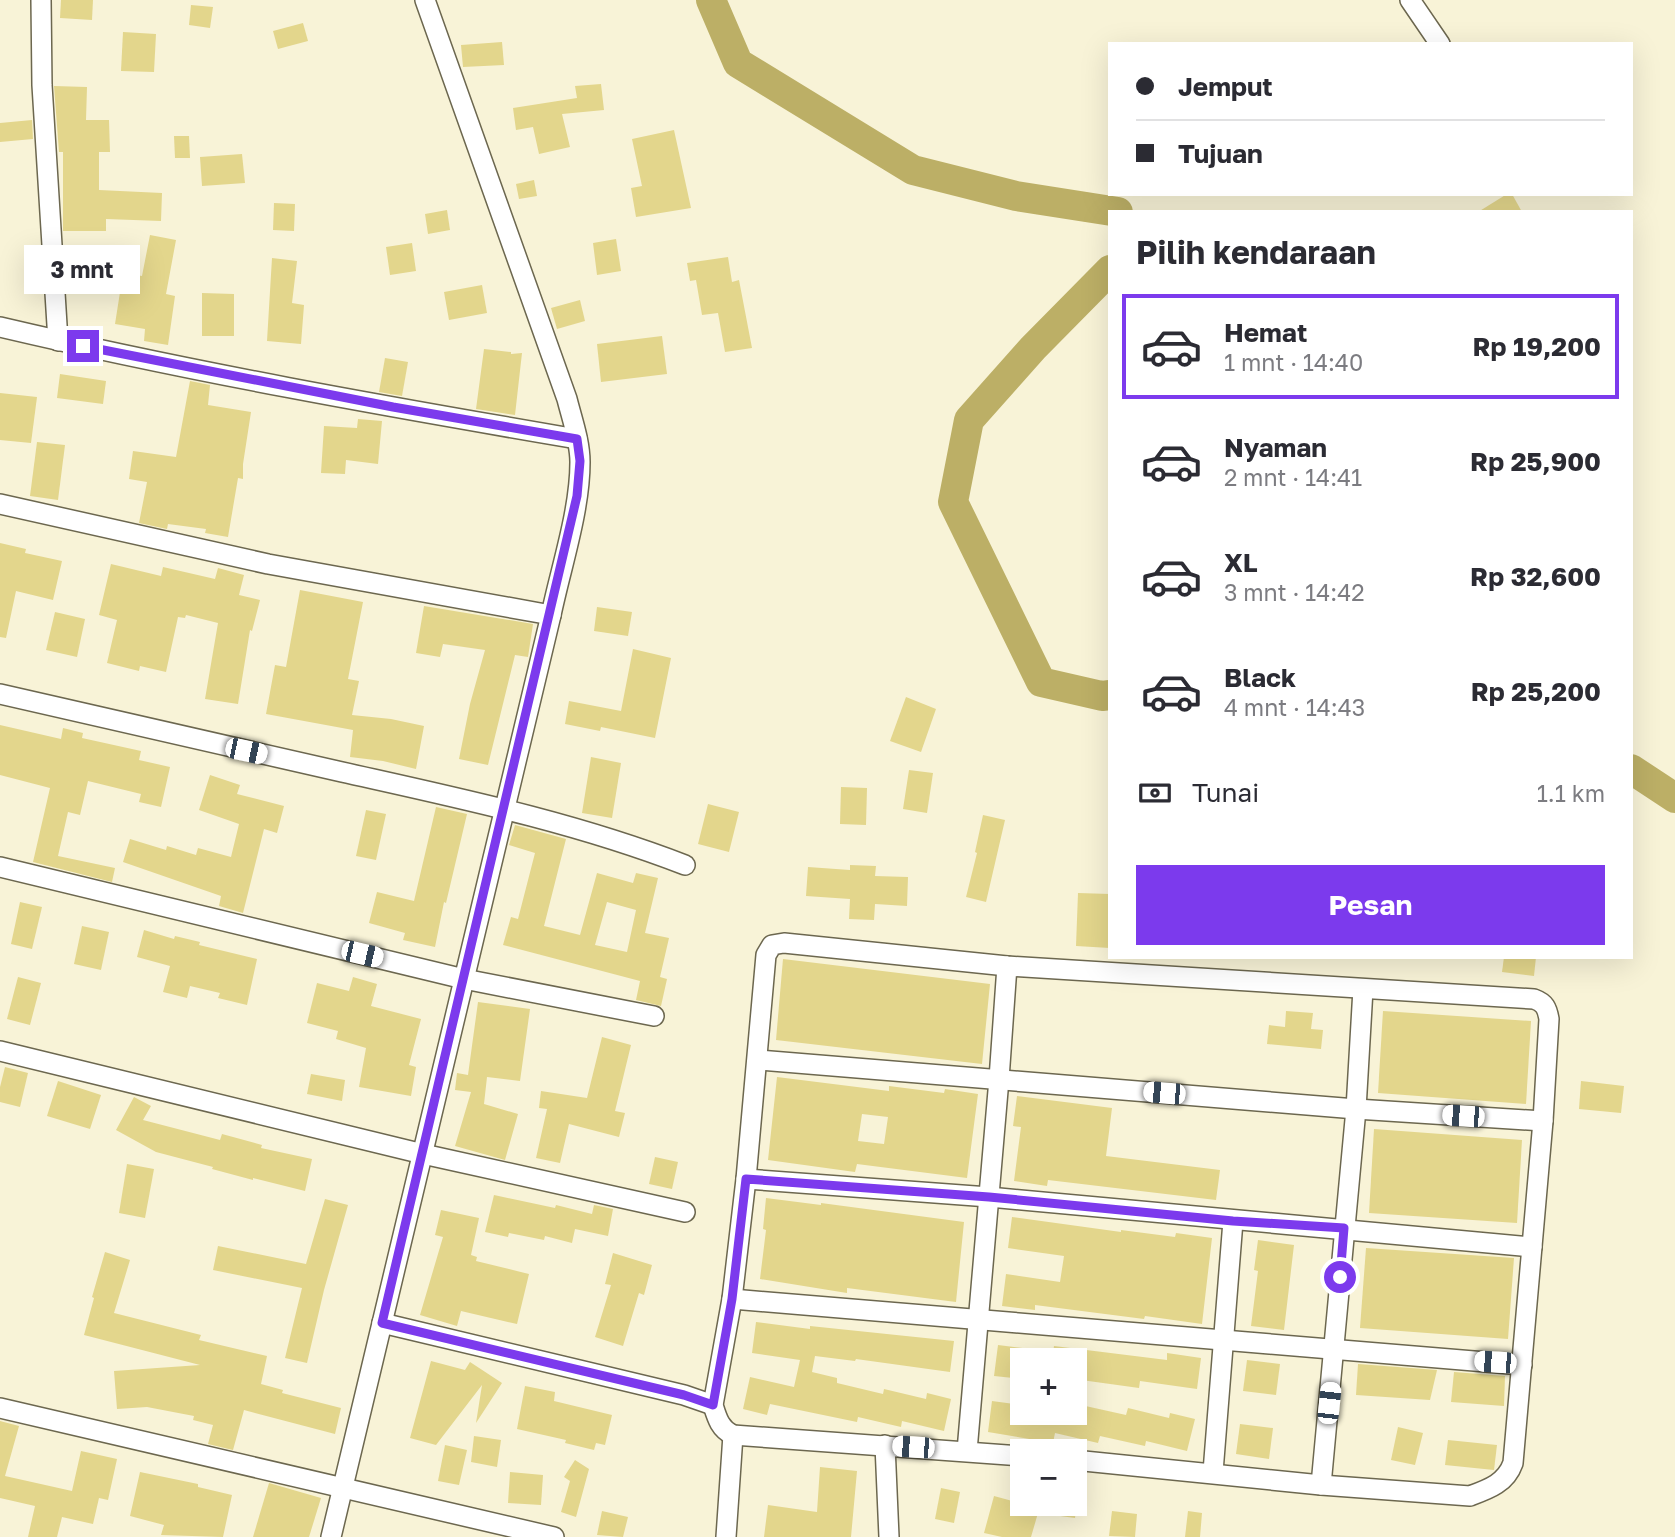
<!DOCTYPE html>
<html lang="id">
<meta charset="utf-8">
<style>
:root{--surface:#fff;--page:#f2f2f3;--text:#2b2b33;--muted:#7c7c81;--line:#e1e1e2;--accent:#7c3aed}
body{margin:0;font-family:"Golos Text",sans-serif;background:var(--page);color:var(--text);height:100vh;display:flex;flex-direction:column;font-size:26px;white-space:nowrap}
*{box-sizing:border-box;margin:0}
p{font-size:23px;color:var(--muted)}
.icon{flex:none;width:38px;height:38px;fill:none;stroke:currentColor;stroke-width:2;stroke-linecap:round;stroke-linejoin:round}
.map{position:relative;flex:1;overflow:hidden}
.drawer{position:absolute;left:1108px;top:210px;width:525px;height:749px;display:flex;flex-direction:column;background:var(--surface);border-radius:0px;box-shadow:0 7px 28px #0002}
.drawer>*{flex:none}
.guide{position:absolute;left:1108px;top:42px;width:525px;height:154px;border-radius:0px;box-shadow:0 7px 28px #0002;display:grid;align-content:center;height:154px;padding:0 28px;background:var(--surface)}
.tools{position:absolute;left:1010px;top:1348px;display:grid;gap:14px}
.tools a{display:grid;place-items:center;width:77px;height:77px;border-radius:0px;background:var(--surface);box-shadow:0 7px 28px #0002;font-size:35px}
.end{position:absolute;width:32px;height:32px;margin:-16px;border:9px solid #7c3aed;background:#fff;box-shadow:0 0 0 4px #fff}
.from{border-radius:50%}
.bubble{position:absolute;height:49px;border-radius:0px;background:var(--surface);box-shadow:0 7px 28px #0002;font-size:23px;font-weight:700;line-height:49px;text-align:center}
.car{position:absolute;width:21px;height:42px;margin:-21px -10px;border-radius:9px;box-shadow:0 0 5px 2px #0007;background:linear-gradient(#fff 24%,#345 0 40%,#fff 0 76%,#345 0 86%,#fff 0)}
.guide b{display:flex;align-items:center;gap:24px;height:66px;font-size:26px}
.guide b+b{border-top:2px solid var(--line)}
.guide i{width:18px;height:18px;background:var(--text)}
ul{padding:0;list-style:none}
li{display:flex;align-items:center;gap:21px;height:105px;margin:0 14px 10px;padding:0 14px;border:4px solid transparent;border-radius:0px}
li div{flex:1}
li b{display:block;font-size:26px}
li em{font-style:normal;font-weight:700}
li.on{border-color:var(--accent)}
li>.icon{width:63px;height:63px;stroke-width:1.5}
h2{padding:0 28px;font-size:32px;line-height:84px}
.pay{display:flex;align-items:center;gap:18px;height:77px;padding:0 28px;font-size:26px}
.pay p{margin-inline-start:auto}
.primary-button{display:flex;gap:14px;margin-top:auto;padding:14px 28px}
.primary-button a{flex:1;height:80px;border-radius:0px;background:var(--accent);color:#fff;font-size:28px;font-weight:700;line-height:80px;text-align:center}
.map>svg:first-child{display:block}
.lines{fill:none;stroke-linecap:round;stroke-linejoin:round}
.river{stroke:#bcaf66;stroke-width:30}
.building{fill:#e3d68c;fill-rule:evenodd}
.minor-casing{stroke:#6c674f;stroke-width:22}
.minor{stroke:#fff;stroke-width:19}
.route{stroke:#7c3aed;stroke-width:9}
</style>
<div class="map">
<svg width="1675" height="1537" viewBox="0 0 1675 1537">
<rect width="100%" height="100%" fill="#f8f3d7"/>
<g class="lines">
<g class="river">
<path d="M711,0L738,63L913,170L1016,196L1118,212"/>
<path d="M1110,270L1033,348L969,420L953,502L1041,682L1102,696L1110,695"/>
<path d="M1631,769L1675,798"/>
</g>
</g>
<g class="building">
<path d="M61,0H93L92,20L60,18Z"/>
<path d="M191,5L213,7L210,28L189,25Z"/>
<path d="M303,23L308,41L278,49L273,31Z"/>
<path d="M123,32L156,34L154,72L121,71Z"/>
<path d="M502,42L504,65L463,67L461,45Z"/>
<path d="M601,84L604,110L562,114L570,147L539,154L533,127L516,130L513,108L577,98L575,86Z"/>
<path d="M54,86L87,87L86,120H109L110,152H99V190L162,193L161,221L106,219V231H63V152H59Z"/>
<path d="M32,120L33,139L0,142V123Z"/>
<path d="M674,130L691,208L636,217L631,188L642,186L632,139Z"/>
<path d="M174,136H189L190,158H175Z"/>
<path d="M242,154L245,183L202,186L200,157Z"/>
<path d="M534,180L537,196L519,199L516,184Z"/>
<path d="M1507,194H1512L1522,212H1478Z"/>
<path d="M274,203L295,204L294,231L273,230Z"/>
<path d="M447,210L450,230L428,234L425,214Z"/>
<path d="M150,235L176,240L166,294L175,296L168,345L144,341L145,329L115,324L123,273L142,276Z"/>
<path d="M616,239L621,271L597,275L593,243Z"/>
<path d="M412,243L416,271L390,275L386,247Z"/>
<path d="M728,257L732,282L739,280L752,348L725,352L718,313L702,315L696,280L690,281L687,263Z"/>
<path d="M272,258L297,261L292,303L304,305L301,344L267,341Z"/>
<path d="M482,285L487,313L449,320L444,292Z"/>
<path d="M202,293L234,294V336H202Z"/>
<path d="M580,300L585,321L557,329L551,308Z"/>
<path d="M662,336L667,374L601,382L597,344Z"/>
<path d="M484,349L511,352V354L522,353L515,415L476,409Z"/>
<path d="M385,358L408,362L402,396L379,392Z"/>
<path d="M60,374L106,381L103,404L57,398Z"/>
<path d="M190,381L210,385L208,405L251,412L243,464V479L238,478L228,537L205,533L206,529L168,524L167,529L139,523L147,482L129,479L133,451L176,457Z"/>
<path d="M0,393L37,397L31,443L0,440Z"/>
<path d="M358,419L382,421L378,464L346,460L345,474L321,473L324,426L357,428Z"/>
<path d="M37,442L65,445L58,500L30,496Z"/>
<path d="M0,543L26,549L25,553L62,561L53,600L16,591L6,638L0,637Z"/>
<path d="M111,564L161,576L163,567L215,579L218,568L244,575L239,595L260,600L252,631L250,630L238,704L205,699L218,623L186,615L185,618L178,617L166,672L140,666L139,671L107,663L117,620L99,615Z"/>
<path d="M300,590L363,602L348,679L359,681L352,715L391,719L424,726L416,769L383,761L350,757L353,730L266,714L275,665L286,667Z"/>
<path d="M424,606L533,624L528,657L515,655L488,765L459,759L470,704L485,650L443,644L440,657L416,653Z"/>
<path d="M597,607L632,612L628,636L594,631Z"/>
<path d="M55,612L85,619L77,657L46,650Z"/>
<path d="M633,649L671,658L655,738L601,727L600,731L565,724L569,701L621,711Z"/>
<path d="M906,697L936,709L921,752L890,741Z"/>
<path d="M0,725L61,739L63,728L83,733L82,738L141,751L139,760L170,767L161,807L139,802L141,794L88,781L80,815L68,812L58,856L115,868L112,882L33,862L50,788L0,775Z"/>
<path d="M591,757L621,763L612,818L582,813Z"/>
<path d="M909,770L933,773L927,813L903,809Z"/>
<path d="M210,775L240,785L237,794L284,806L277,833L264,829L243,913L219,906L221,896L123,862L130,839L166,850L167,846L196,855L198,848L231,857L239,824L199,810Z"/>
<path d="M841,787L867,788L866,825L840,824Z"/>
<path d="M708,804L739,812L729,852L698,844Z"/>
<path d="M436,807L467,814L446,903L444,902L435,947L403,940L405,933L369,923L377,892L414,901Z"/>
<path d="M366,810L386,814L376,860L356,856Z"/>
<path d="M983,815L1005,820L986,902L966,897L977,853L975,852Z"/>
<path d="M515,825L566,839L544,926L580,935L597,873L633,883L636,873L658,878L645,933L669,938L660,977L667,979L661,1006L636,1000L640,981L503,945L511,917L518,919L535,853L509,845ZM607,902L636,910L627,952L595,945Z"/>
<path d="M850,865L876,866L875,876L908,877L907,906L875,904L874,920L849,919L850,899L806,896L808,867L850,870Z"/>
<path d="M1078,893L1110,894V948L1076,946Z"/>
<path d="M20,902L42,907L32,949L11,944Z"/>
<path d="M82,926L109,932L101,970L74,964Z"/>
<path d="M144,930L174,939L175,936L200,942L199,945L257,959L247,1005L218,998L220,993L190,986L187,998L163,992L170,966L137,957Z"/>
<path d="M1504,957H1536L1534,976L1502,972Z"/>
<path d="M783,959L990,984L982,1064L776,1040Z"/>
<path d="M18,977L41,983L30,1025L7,1019Z"/>
<path d="M353,977L377,984L371,1006L421,1019L409,1065L416,1067L411,1096L359,1087L366,1048L336,1039L338,1031L307,1023L317,983L349,991Z"/>
<path d="M478,1002L530,1009L520,1081L487,1077L484,1104L518,1114L505,1160L455,1146L471,1092L455,1090L457,1073L468,1075Z"/>
<path d="M1286,1011L1313,1013L1311,1029L1323,1030L1321,1049L1267,1044L1269,1025L1285,1027Z"/>
<path d="M1383,1011L1531,1021L1526,1104L1378,1093Z"/>
<path d="M602,1037L631,1045L615,1111L625,1113L619,1137L569,1124L560,1163L536,1158L547,1109L539,1108L541,1091L587,1098Z"/>
<path d="M5,1067L28,1073L20,1107L0,1102V1087Z"/>
<path d="M311,1074L345,1080L342,1101L307,1094Z"/>
<path d="M777,1077L889,1091V1086L944,1093L945,1089L978,1094L967,1178L857,1164L855,1172L768,1160ZM862,1114L888,1117L884,1144L858,1141Z"/>
<path d="M58,1081L101,1095L90,1129L47,1116Z"/>
<path d="M1581,1081L1624,1086L1621,1113L1579,1109Z"/>
<path d="M1017,1096L1112,1108L1106,1156L1220,1170L1216,1200L1048,1180L1047,1186L1014,1181L1021,1127L1013,1126Z"/>
<path d="M134,1097L151,1106L143,1120L220,1140L222,1134L262,1145L261,1148L312,1159L305,1191L253,1178V1180L212,1169L213,1167L156,1152L116,1130Z"/>
<path d="M1374,1129L1522,1140L1517,1223L1369,1213Z"/>
<path d="M655,1157L678,1162L672,1189L649,1184Z"/>
<path d="M127,1164L154,1169L145,1218L119,1213Z"/>
<path d="M494,1195L555,1208L556,1205L592,1214L594,1205L613,1209L608,1236L575,1229L572,1243L545,1236L544,1240L509,1233L508,1237L485,1232Z"/>
<path d="M766,1198L821,1205V1203L964,1222L956,1302L847,1288V1293L760,1279L766,1230L763,1229Z"/>
<path d="M325,1199L348,1205L324,1290L307,1363L285,1358L302,1288L213,1270L218,1246L306,1264Z"/>
<path d="M441,1210L479,1218L471,1255L477,1257L476,1261L529,1274L517,1324L461,1311L457,1326L420,1315L443,1237L435,1235Z"/>
<path d="M1012,1217L1121,1232V1230L1175,1237L1176,1233L1212,1238L1202,1324L1145,1316L1144,1319L1035,1305V1310L1002,1306L1006,1274L1060,1282L1064,1256L1008,1248Z"/>
<path d="M1258,1240L1294,1245L1284,1330L1251,1326L1258,1271L1254,1270Z"/>
<path d="M1366,1248L1514,1258L1508,1339L1360,1328Z"/>
<path d="M105,1252L130,1260L114,1313L201,1335L199,1340L267,1356L261,1384L283,1390L282,1393L341,1408L335,1434L244,1410L233,1450L208,1444L213,1425L193,1420L194,1416L147,1407L117,1409L114,1371L200,1365L84,1335L94,1298L92,1297Z"/>
<path d="M613,1253L652,1265L644,1295L639,1293L623,1346L595,1337L611,1285L605,1284Z"/>
<path d="M756,1322L810,1329V1326L954,1341L950,1372L856,1359L855,1361L815,1356L812,1372L837,1378V1383L883,1394L884,1389L926,1399L927,1393L951,1399L944,1431L902,1421L901,1427L858,1417L857,1422L770,1404L767,1415L743,1409L750,1377L794,1387L800,1360L752,1353Z"/>
<path d="M998,1345L1048,1351L1047,1360H1022V1379L994,1376Z"/>
<path d="M1054,1346L1167,1360V1353L1201,1358L1197,1389L1140,1381L1139,1388L1074,1379V1360H1052Z"/>
<path d="M1247,1360L1280,1364L1276,1395L1243,1391Z"/>
<path d="M431,1361L465,1370L470,1362L502,1383L476,1423L482,1385L436,1445L410,1438Z"/>
<path d="M1358,1364L1437,1370L1430,1400L1356,1395Z"/>
<path d="M1454,1372L1505,1376L1504,1406L1451,1402Z"/>
<path d="M525,1386L555,1392L554,1401L612,1415L605,1445L596,1443L594,1450L565,1443L566,1440L517,1429Z"/>
<path d="M992,1401L1022,1405V1412H1080L1081,1405L1126,1415L1128,1408L1169,1418L1170,1413L1195,1419L1187,1451L1146,1441L1145,1446L1100,1436L1098,1443L1055,1433L1053,1443L988,1432Z"/>
<path d="M0,1421L19,1426L5,1476L72,1491L81,1451L117,1459L108,1500L99,1498L93,1524L62,1517L57,1537H28L35,1506L0,1498Z"/>
<path d="M1240,1424L1273,1428L1269,1459L1236,1454Z"/>
<path d="M1398,1427L1423,1433L1415,1465L1391,1460Z"/>
<path d="M474,1436L501,1440L497,1467L471,1462Z"/>
<path d="M1448,1440L1497,1445L1494,1470L1445,1465Z"/>
<path d="M445,1445L467,1450L459,1485L438,1481Z"/>
<path d="M575,1460L589,1469L576,1517L561,1512L570,1481L564,1477Z"/>
<path d="M820,1467L857,1471L851,1537H764L768,1505L817,1512Z"/>
<path d="M140,1472L198,1484V1487L232,1495L223,1537L161,1535L164,1525L130,1516Z"/>
<path d="M510,1472L543,1475L541,1505L508,1503Z"/>
<path d="M269,1483L321,1498L309,1537H253Z"/>
<path d="M941,1488L960,1492L954,1523L935,1519Z"/>
<path d="M994,1496L1016,1502L1015,1506L1031,1510L1032,1503H1077L1075,1518L1038,1513L1031,1537H1002L984,1533Z"/>
<path d="M602,1511L628,1517L623,1537L597,1535Z"/>
<path d="M1112,1511L1137,1514L1135,1537L1109,1536Z"/>
<path d="M1188,1511L1202,1513L1200,1537H1185Z"/>
</g>
<g class="lines">
<g class="minor-casing">
<g id="minor">
<path d="M41,0L42,85L58,341"/>
<path d="M1410,0L1440,44"/>
<path d="M0,327C191,372 384,406 577,439"/>
<path d="M0,504L268,564L551,615"/>
<path d="M0,694C114,721 228,747 342,772C458,798 574,822 685,865"/>
<path d="M0,867L464,979L654,1016"/>
<path d="M0,1051L423,1154L685,1212"/>
<path d="M758,1060L1356,1109L1543,1121"/>
<path d="M746,1179L989,1197L1532,1247"/>
<path d="M732,1299L1522,1365"/>
<path d="M382,1323L684,1395L713,1405"/>
<path d="M0,1408L554,1537"/>
<path d="M885,1445L889,1537"/>
<path d="M967,1451L999,1079L1007,966"/>
<path d="M1022,1456L733,1435C720,1429 717,1418 713,1405L732,1299L746,1179L766,955L772,945L784,943L1007,966L1534,999C1545,1003 1547,1008 1549,1019L1543,1121L1513,1463C1506,1483 1489,1489 1470,1496L1321,1485L1074,1460"/>
<path d="M1213,1472L1233,1221"/>
<path d="M1321,1485L1356,1109L1363,989"/>
<path d="M331,1537L551,615C561,567 580,511 580,462C580,441 572,419 567,399L425,0"/>
<path d="M726,1537L733,1435"/>
</g>
</g>
<use href="#minor" class="minor"/>
</g>
<g class="lines">
<path class="route" d="M83,346L393,407L577,439L580,461L577,496L382,1323L684,1395L713,1405L732,1299L746,1179L989,1197L1233,1221L1344,1228L1340,1277"/>
</g>
</svg>
<div class="tools">
<a>+</a>
<a>−</a>
</div>
<i class="end from" style="left:1340px;top:1277px"></i>
<i class="end" style="left:83px;top:346px"></i>
<div class="bubble" style="left:24px;top:245px;width:116px">3 mnt</div>
<i class="car" style="left:246px;top:751px;rotate:102deg"></i>
<i class="car" style="left:362px;top:954px;rotate:103deg"></i>
<i class="car" style="left:1164px;top:1093px;rotate:275deg"></i>
<i class="car" style="left:1463px;top:1116px;rotate:274deg"></i>
<i class="car" style="left:1495px;top:1362px;rotate:274deg"></i>
<i class="car" style="left:1329px;top:1403px;rotate:6deg"></i>
<i class="car" style="left:913px;top:1447px;rotate:274deg"></i>
<div class="guide">
<b><i class="from"></i>Jemput</b>
<b><i></i>Tujuan</b>
</div>
<section class="drawer">
<h2>Pilih kendaraan</h2>
<ul>
<li class="on"><svg class="icon" aria-label="car" viewBox="0 0 24 24"><path d="M5 17H2v-5l4-1 3-4h7l3 4 3 1v5h-3M9 17h6M6 11h13"/><circle cx="7" cy="17" r="2"/><circle cx="17" cy="17" r="2"/></svg><div><b>Hemat</b><p>1 mnt · 14:40</p></div><em>Rp 19,200</em></li>
<li><svg class="icon" aria-label="car" viewBox="0 0 24 24"><path d="M5 17H2v-5l4-1 3-4h7l3 4 3 1v5h-3M9 17h6M6 11h13"/><circle cx="7" cy="17" r="2"/><circle cx="17" cy="17" r="2"/></svg><div><b>Nyaman</b><p>2 mnt · 14:41</p></div><em>Rp 25,900</em></li>
<li><svg class="icon" aria-label="car" viewBox="0 0 24 24"><path d="M5 17H2v-5l4-1 3-4h7l3 4 3 1v5h-3M9 17h6M6 11h13"/><circle cx="7" cy="17" r="2"/><circle cx="17" cy="17" r="2"/></svg><div><b>XL</b><p>3 mnt · 14:42</p></div><em>Rp 32,600</em></li>
<li><svg class="icon" aria-label="car" viewBox="0 0 24 24"><path d="M5 17H2v-5l4-1 3-4h7l3 4 3 1v5h-3M9 17h6M6 11h13"/><circle cx="7" cy="17" r="2"/><circle cx="17" cy="17" r="2"/></svg><div><b>Black</b><p>4 mnt · 14:43</p></div><em>Rp 25,200</em></li>
</ul>
<div class="pay"><svg class="icon" aria-label="cash" viewBox="0 0 24 24"><path d="M3 7h18v10H3z"/><circle cx="12" cy="12" r="2"/></svg>Tunai<p>1.1 km</p></div>
<div class="primary-button"><a>Pesan</a></div>
</section>
</div>
